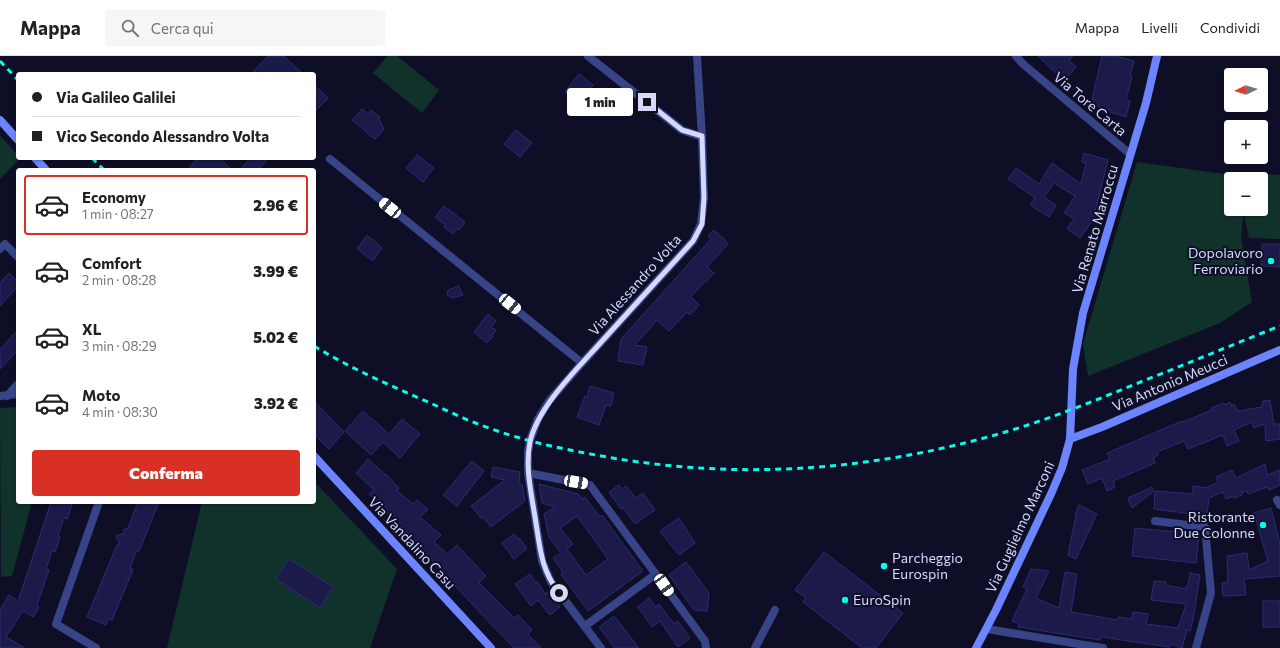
<!DOCTYPE html>
<html lang="it">
<meta charset="utf-8">
<style>
:root{--surface:#fff;--page:#f6f6f6;--text:#202124;--muted:#757577;--line:#e0e0e0;--accent:#d93025}
body{margin:0;font-family:Commissioner,sans-serif;background:var(--page);color:var(--text);height:100vh;display:flex;flex-direction:column;font-size:15px;white-space:nowrap}
*{box-sizing:border-box;margin:0}
p{font-size:13px;color:var(--muted)}
.icon{flex:none;width:22px;height:22px;fill:none;stroke:currentColor;stroke-width:2;stroke-linecap:round;stroke-linejoin:round}
.map{position:relative;flex:1;overflow:hidden}
.panel{position:absolute;left:16px;top:112px;width:300px;height:336px;display:flex;flex-direction:column;background:var(--surface);border-radius:4px;box-shadow:0 1px 3px #0004}
.panel>*{flex:none}
.top-card{position:absolute;left:16px;top:16px;width:300px;height:88px;border-radius:4px;box-shadow:0 1px 3px #0004;display:grid;align-content:center;height:88px;padding:0 16px;background:var(--surface)}
.needle{width:26px;rotate:265deg}
.tools{position:absolute;left:1224px;top:12px;display:grid;gap:8px}
.tools a{display:grid;place-items:center;width:44px;height:44px;border-radius:4px;background:var(--surface);box-shadow:0 1px 3px #0004;font-size:20px}
.end{position:absolute;width:18px;height:18px;margin:-9px;border:5px solid #d5d8ff;background:#111;box-shadow:0 0 0 2px #111}
.from{border-radius:50%}
.bubble{position:absolute;height:28px;border-radius:4px;background:var(--surface);box-shadow:0 1px 3px #0004;font-size:13px;font-weight:800;line-height:28px;text-align:center}
.car{position:absolute;width:12px;height:24px;margin:-12px -6px;border-radius:5px;box-shadow:0 0 3px 1px #0007;background:linear-gradient(#fff 24%,#345 0 40%,#fff 0 76%,#345 0 86%,#fff 0)}
.top-card b{display:flex;align-items:center;gap:14px;height:38px;font-size:15px}
.top-card b+b{border-top:1px solid var(--line)}
.top-card i{width:10px;height:10px;background:var(--text)}
ul{padding:7px 0 0;list-style:none}
li{display:flex;align-items:center;gap:12px;height:60px;margin:0 8px 6px;padding:0 8px;border:2px solid transparent;border-radius:4px}
li div{flex:1}
li b{display:block;font-size:15px}
li em{font-style:normal;font-weight:800}
li.selected{border-color:var(--accent)}
li>.icon{width:36px;height:36px;stroke-width:1.5}
.primary-button{display:flex;gap:8px;margin-top:auto;padding:8px 16px}
.primary-button a{flex:1;height:46px;border-radius:4px;background:var(--accent);color:#fff;font-size:16px;font-weight:800;line-height:46px;text-align:center}
header{display:flex;align-items:center;gap:24px;box-sizing:border-box;height:56px;padding:0 20px;background:var(--surface);border-bottom:1px solid var(--line)}
header strong{font-size:19px}
nav{display:flex;gap:22px;margin-inline-start:auto;font-size:14px}
.search{width:280px;height:36px;background:var(--page);display:flex;align-items:center;gap:10px;box-sizing:border-box;padding:0 14px;border-radius:4px;color:var(--muted);font-size:15px}
.map>svg:first-child{display:block}
.green{fill:#11322a}
.building{fill:#1b1a49;stroke:#2c2b76;fill-rule:evenodd}
.lines{fill:none;stroke-linecap:round;stroke-linejoin:round}
.street{stroke:#384488;stroke-width:8}
.secondary{stroke:#6c84ff;stroke-width:8}
.rail{stroke:#01ffe9;stroke-width:3;stroke-dasharray:6 5;stroke-linecap:butt}
.route{stroke:#d5d8ff;stroke-width:5}
.poi-dot{fill:#01ffe9;stroke:#0e0f27;stroke-width:1.5}
.labels{text-anchor:middle;stroke-width:4;stroke-linejoin:round;paint-order:stroke}
.street-label{font-size:14px;fill:#d5d8ff;stroke:#0e0f27}
.poi-label{font-size:14px;fill:#d5d8ff;stroke:#0e0f27;text-anchor:end}
</style>
<header>
<strong>Mappa</strong>
<div class="search"><svg class="icon" aria-label="search" viewBox="0 0 24 24"><circle cx="10" cy="10" r="6"/><path d="M15 15l6 6"/></svg>Cerca qui</div>
<nav><a>Mappa</a><a>Livelli</a><a>Condividi</a></nav>
</header>
<div class="map">
<svg width="1280" height="592" viewBox="0 0 1280 592">
<rect width="100%" height="100%" fill="#0e0f27"/>
<g class="green">
<path d="M388,0H397L439,34L422,57L373,17Z"/>
<path d="M0,80L18,99V102H20L0,123Z"/>
<path d="M1137,106L1246,121V117L1280,119V183L1249,182L1245,164V153H1261V123H1231V153H1244L1241,181L1252,246L1220,267L1088,320L1083,288Z"/>
<path d="M18,351V446H32L12,520L1,521L0,352Z"/>
<path d="M314,425L397,513L370,592H167L202,446H314Z"/>
</g>
<g class="building">
<path d="M268,0H284L303,18H251Z"/>
<path d="M1038,0H1073L1069,5L1076,11L1064,25Z"/>
<path d="M1102,0H1116L1134,5L1130,20L1132,21L1126,43L1130,45L1126,61L1110,56L1111,54L1092,49L1094,43H1092Z"/>
<path d="M579,18L593,29L579,47L565,36Z"/>
<path d="M314,29L328,42L314,56Z"/>
<path d="M362,53L368,58L371,54L380,61L379,63L384,73L375,83L352,64Z"/>
<path d="M516,74L532,87L520,101L504,88Z"/>
<path d="M1084,97L1108,104L1093,164L1080,182L1067,173L1074,163L1064,157L1075,140L1054,127L1044,141L1056,149L1049,161L1030,149L1035,142L1008,123L1016,112L1039,128L1052,107L1081,128L1086,107L1082,106Z"/>
<path d="M417,99L434,112L423,126L406,112Z"/>
<path d="M198,102H219L232,114H187Z"/>
<path d="M251,102H269L258,114H240Z"/>
<path d="M444,150L465,166L459,174L457,173L453,178L444,171L445,169L435,161Z"/>
<path d="M714,174L726,185L725,186L728,188L707,211L714,217L706,226L705,225L691,241L699,249L690,259L687,256L669,275L657,264L635,289L647,291L643,309L618,305L621,283L711,183L708,180Z"/>
<path d="M367,179L382,192L373,205L357,193Z"/>
<path d="M1262,188H1280V211L1261,210Z"/>
<path d="M9,217L18,226V230L0,250V227Z"/>
<path d="M459,230L463,239L452,242L447,239L448,234Z"/>
<path d="M488,258L496,265L491,271L496,274L492,279L493,280L487,287L474,276Z"/>
<path d="M18,274V294L0,313V293Z"/>
<path d="M590,330L614,337L611,350L606,349L599,369L577,361L585,340L587,341Z"/>
<path d="M1270,344L1274,368H1280V383L1266,385L1265,368L1254,372L1252,366L1234,374L1239,385L1227,390L1223,379L1188,393L1184,385L1157,396L1158,399L1153,402L1155,407L1113,425L1115,431L1107,435L1102,422L1088,428L1082,414L1110,403L1107,397L1182,365L1183,366L1212,354L1211,352L1224,347L1225,349L1230,346L1232,350L1234,348L1238,355L1262,351L1263,345Z"/>
<path d="M314,345L344,376L329,393L314,378Z"/>
<path d="M363,355L389,378L402,363L420,378L400,402L383,386L371,399L345,375Z"/>
<path d="M368,403L386,419V418L399,432L397,435L413,448L417,444L428,453L420,461L441,479L434,486L447,498L457,489L486,520L479,527L514,562L518,559L532,574L528,578L541,592H514L432,506H433L401,471L369,438L374,434L356,417Z"/>
<path d="M472,405L484,415L457,450L443,439Z"/>
<path d="M1265,408L1267,419L1280,414V429L1269,434L1267,431L1248,438L1247,435L1242,436V439L1234,442L1233,440L1226,443L1223,436L1209,442L1207,460L1154,453L1155,435L1193,438V430L1206,432L1218,426L1216,421L1232,414L1236,422Z"/>
<path d="M493,411L520,416L519,428H522L525,445L491,471L483,461L481,462L471,450L505,424L491,421Z"/>
<path d="M539,428L578,438L583,443L585,441L600,461L602,459L643,515L588,555L561,518L563,516L553,502L561,497L549,481L544,458L555,451L542,447ZM577,460L608,503L586,519L567,493L573,488L560,472Z"/>
<path d="M619,429L622,433L626,430L636,442L643,437L655,454L635,468L623,452L621,453L609,436Z"/>
<path d="M1152,431L1154,435L1132,452L1128,442Z"/>
<path d="M51,446H65L72,448L67,463L64,462L58,480L60,481L55,496L52,495L46,513L49,514L37,549L39,551L33,561L23,555L6,581L25,592H0V554L9,539L18,545Z"/>
<path d="M138,446H159L139,495L137,494L130,512L133,514L112,564L108,562L106,569L87,561L117,489L120,488L116,480L125,477L123,474L128,472Z"/>
<path d="M1079,449L1097,458L1076,503L1068,499L1076,459L1075,458Z"/>
<path d="M1271,452L1280,488V520L1244,523L1246,539L1223,540L1222,527L1228,526L1227,500L1247,497L1249,514L1268,505L1254,457Z"/>
<path d="M679,462L695,487L679,499L660,475Z"/>
<path d="M1135,472L1199,478L1196,507L1132,500Z"/>
<path d="M514,478L518,483L519,482L527,492L514,503L502,487Z"/>
<path d="M824,496L903,557L876,592H862L803,546L806,542L795,534Z"/>
<path d="M289,503L333,531L320,552L276,523Z"/>
<path d="M686,506L709,537L707,555L694,554L669,519Z"/>
<path d="M1031,513L1049,515L1036,542L1059,552L1065,516L1077,518L1071,556L1118,564V561L1132,563L1133,556L1148,558L1146,568L1178,572L1186,548L1151,544L1154,525L1166,526L1165,529L1186,533L1187,529H1188L1190,517L1200,519L1194,558L1190,575L1187,574L1182,592L1171,588L1170,591L1101,581L1100,584L1018,571L1019,568L1012,565L1027,533L1023,531Z"/>
<path d="M530,518L535,526L537,525L545,538L548,536L560,551L550,559L538,544L531,550L515,528Z"/>
<path d="M649,542L656,551L659,548L674,568L678,565L690,582L678,591L660,565L652,571L638,551Z"/>
<rect x="1263" y="545" width="17" height="26"/>
<path d="M614,560L639,592H615L599,571Z"/>
</g>
<g class="lines">
<g class="street">
<path d="M588,0L682,74L702,81"/>
<path d="M1016,0L1023,8L1130,98"/>
<path d="M330,103L582,307"/>
<path d="M0,193L5,188L18,201"/>
<path d="M0,340L18,338"/>
<path d="M7,340L18,328"/>
<path d="M528,417L590,429L705,585L706,592"/>
<path d="M1277,444L1280,449"/>
<path d="M1155,465L1205,471L1211,537L1196,592"/>
<path d="M585,570L656,518"/>
<path d="M987,573L1103,592"/>
<path d="M96,592L56,568L99,446"/>
<path d="M601,592L551,526L542,505L528,417V396L530,384L538,363L549,345L582,307L693,185L701,168L704,142L702,81L697,0"/>
<path d="M755,592L775,554"/>
</g>
<g class="secondary">
<path d="M0,64L18,84"/>
<path d="M35,102L46,114"/>
<path d="M1070,383L1102,371L1280,294"/>
<path d="M314,400L491,592"/>
<path d="M976,592L996,554L1051,438L1062,412L1070,383L1073,313L1083,257L1146,47L1157,0"/>
</g>
<g class="rail">
<path d="M0,5L18,24"/>
<path d="M92,102L104,114"/>
<path d="M314,290C350,312 389,329 428,346C448,355 468,365 489,372C527,386 567,394 607,401C738,424 867,415 995,379C1045,365 1094,345 1143,325C1189,307 1234,288 1280,270"/>
</g>
</g>
<g class="lines">
<path class="route" d="M559,537C540,512 540,490 535,461C531,436 525,410 530,386C538,350 579,311 603,284C633,251 663,218 693,185L702,168L704,142L702,80L682,74L647,46"/>
</g>
<g class="poi-dot">
<circle cx="1271" cy="205" r="4"/>
<circle cx="1263" cy="469" r="4"/>
<circle cx="884" cy="510" r="4"/>
<circle cx="845" cy="544" r="4"/>
</g>
<g class="labels">
<g class="street-label">
<text transform="translate(1090 48) rotate(40)" y="5">Via Tore Carta</text>
<text transform="translate(1095 173) rotate(-74)" y="5">Via Renato Marroccu</text>
<text transform="translate(635 229) rotate(-48)" y="5">Via Alessandro Volta</text>
<text transform="translate(1170 327) rotate(-23)" y="5">Via Antonio Meucci</text>
<text transform="translate(1020 471) rotate(-65)" y="5">Via Guglielmo Marconi</text>
<text transform="translate(412 487) rotate(47)" y="5">Via Vandalino Casu</text>
</g>
<g class="poi-label">
<text x="1263" y="202">Dopolavoro<tspan x="1263" dy="16">Ferroviario</tspan></text>
<text x="1255" y="466">Ristorante<tspan x="1255" dy="16">Due Colonne</tspan></text>
<text x="892" y="507" text-anchor="start">Parcheggio<tspan x="892" dy="16">Eurospin</tspan></text>
<text x="853" y="549" text-anchor="start">EuroSpin</text>
</g>
</g>
</svg>
<div class="tools">
<a><svg class="needle" viewBox="-14 -14 28 28"><path d="M0-13l5 13h-10z" fill="#e53935"/><path d="M0 13l5-13h-10z" fill="#757577"/></svg></a>
<a>+</a>
<a>−</a>
</div>
<i class="end from" style="left:559px;top:537px"></i>
<i class="end" style="left:647px;top:46px"></i>
<div class="bubble" style="left:567px;top:32px;width:66px">1 min</div>
<i class="car" style="left:390px;top:152px;rotate:309deg"></i>
<i class="car" style="left:510px;top:248px;rotate:129deg"></i>
<i class="car" style="left:576px;top:426px;rotate:100deg"></i>
<i class="car" style="left:664px;top:529px;rotate:144deg"></i>
<div class="top-card">
<b><i class="from"></i>Via Galileo Galilei</b>
<b><i></i>Vico Secondo Alessandro Volta</b>
</div>
<section class="panel">
<ul>
<li class="selected"><svg class="icon" aria-label="car" viewBox="0 0 24 24"><path d="M5 17H2v-5l4-1 3-4h7l3 4 3 1v5h-3M9 17h6M6 11h13"/><circle cx="7" cy="17" r="2"/><circle cx="17" cy="17" r="2"/></svg><div><b>Economy</b><p>1 min · 08:27</p></div><em>2.96 €</em></li>
<li><svg class="icon" aria-label="car" viewBox="0 0 24 24"><path d="M5 17H2v-5l4-1 3-4h7l3 4 3 1v5h-3M9 17h6M6 11h13"/><circle cx="7" cy="17" r="2"/><circle cx="17" cy="17" r="2"/></svg><div><b>Comfort</b><p>2 min · 08:28</p></div><em>3.99 €</em></li>
<li><svg class="icon" aria-label="car" viewBox="0 0 24 24"><path d="M5 17H2v-5l4-1 3-4h7l3 4 3 1v5h-3M9 17h6M6 11h13"/><circle cx="7" cy="17" r="2"/><circle cx="17" cy="17" r="2"/></svg><div><b>XL</b><p>3 min · 08:29</p></div><em>5.02 €</em></li>
<li><svg class="icon" aria-label="car" viewBox="0 0 24 24"><path d="M5 17H2v-5l4-1 3-4h7l3 4 3 1v5h-3M9 17h6M6 11h13"/><circle cx="7" cy="17" r="2"/><circle cx="17" cy="17" r="2"/></svg><div><b>Moto</b><p>4 min · 08:30</p></div><em>3.92 €</em></li>
</ul>
<div class="primary-button"><a>Conferma</a></div>
</section>
</div>
